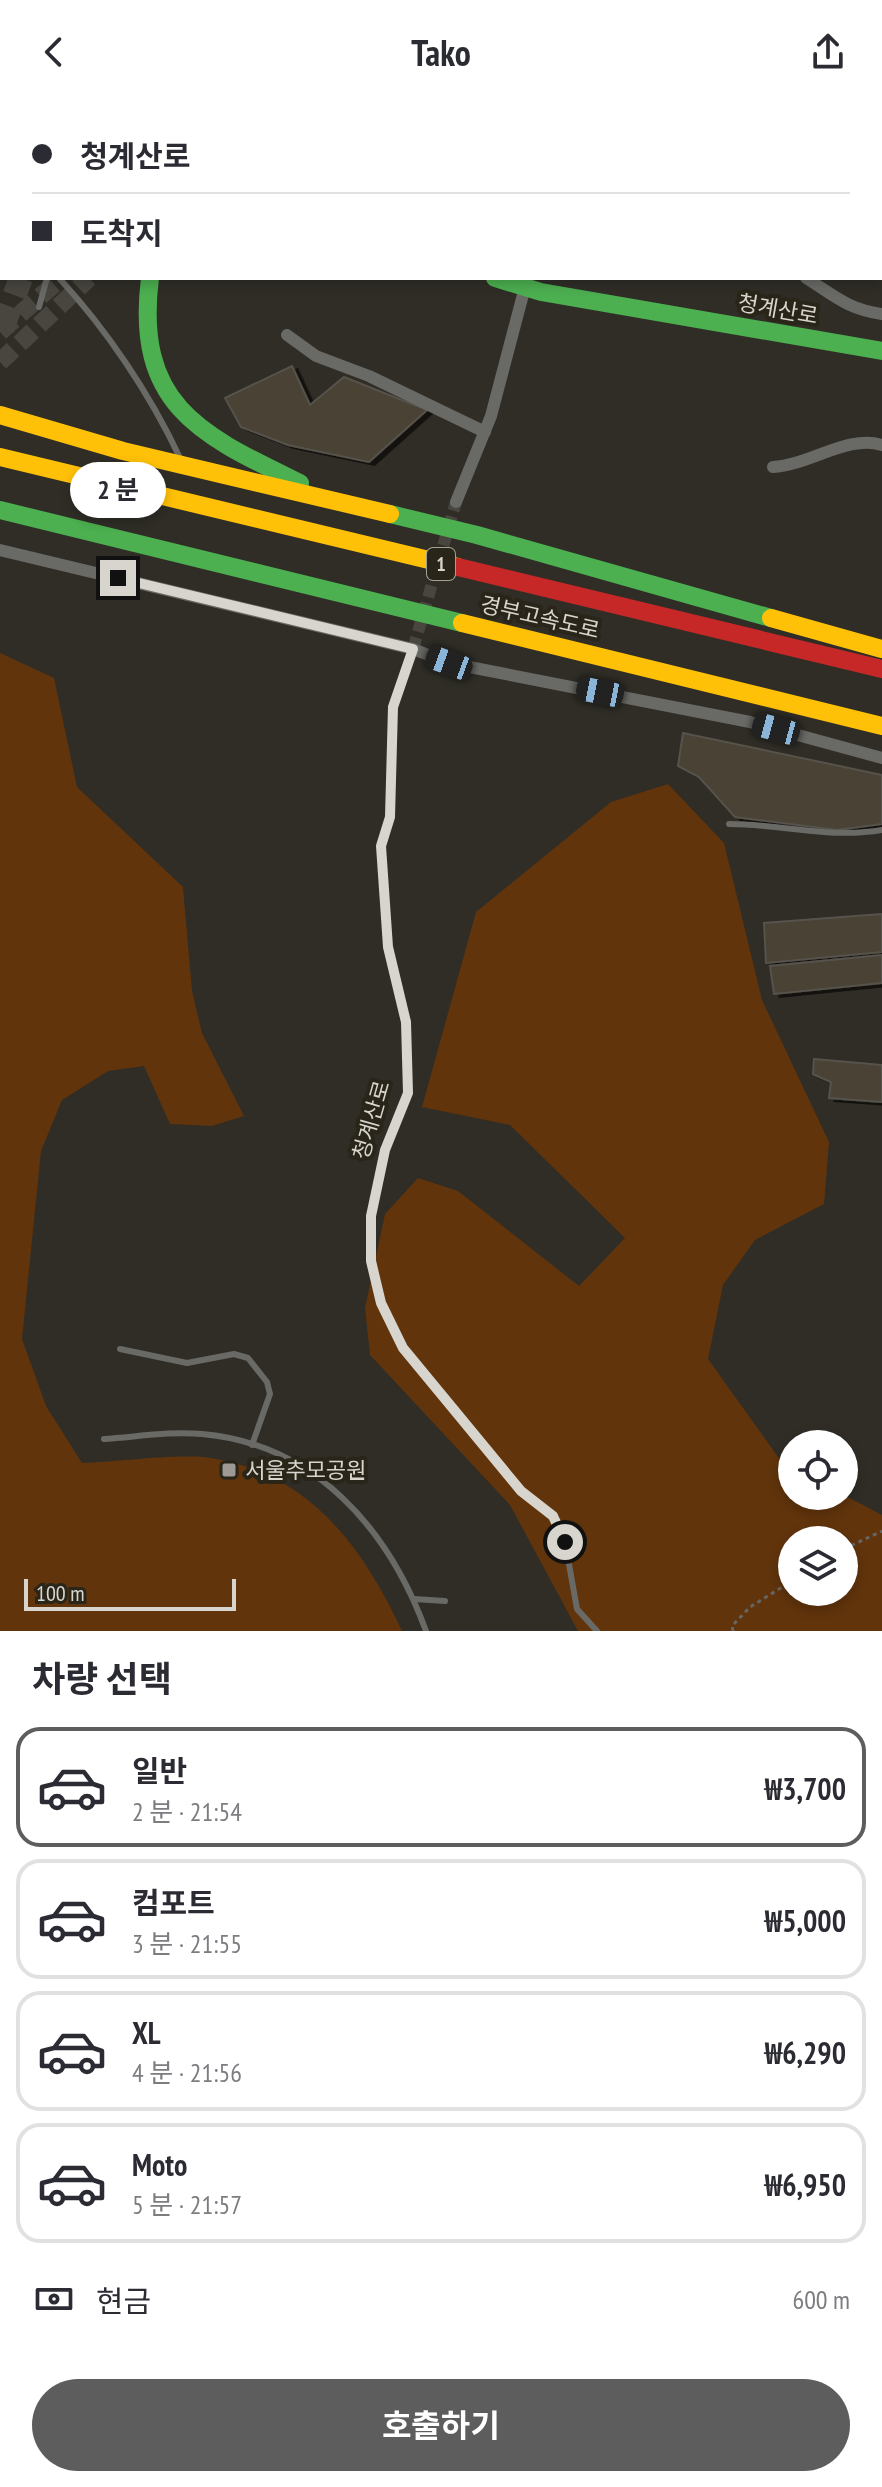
<!DOCTYPE html>
<html lang="ko">
<meta charset="utf-8">
<style>
:root{--surface:#fff;--page:#f7f7f7;--text:#2b2b33;--muted:#7c7c81;--line:#e1e1e2;--accent:#5e5d5e}
body{margin:0;font-family:"PT Sans Narrow","Noto Sans KR",sans-serif;background:var(--page);color:var(--text);height:100vh;display:flex;flex-direction:column;font-size:30px;white-space:nowrap}
*{box-sizing:border-box;margin:0}
p{font-size:26px;color:var(--muted)}
.icon{flex:none;width:44px;height:44px;fill:none;stroke:currentColor;stroke-width:2;stroke-linecap:round;stroke-linejoin:round}
.map{position:relative;height:1527px;overflow:hidden}
.side{display:flex;flex-direction:column;background:var(--surface);flex:1}
.side>*{flex:none}
.guide{position:absolute;left:0px;top:0px;width:882px;height:176px;box-shadow:0 4px 12px #0003;display:grid;align-content:center;height:176px;padding:0 32px;background:var(--surface)}
.fabs{position:absolute;left:778px;top:1326px;display:grid;gap:16px}
.fabs a{display:grid;place-items:center;width:80px;height:80px;border-radius:50%;background:var(--surface);box-shadow:0 4px 12px #0003;font-size:40px}
.scale{position:absolute;left:24px;bottom:20px;width:212px;box-sizing:border-box;padding-left:8px;border:4px solid #d7d5cd;border-top:0;font-size:22px;line-height:28px;white-space:nowrap;color:#d7d5cd;-webkit-text-stroke:6px #292519;paint-order:stroke}
.end{position:absolute;width:36px;height:36px;margin:-18px;border:10px solid #d7d5cd;background:#111;box-shadow:0 0 0 4px #111}
.from{border-radius:50%}
.bubble{position:absolute;height:56px;border-radius:28px;background:var(--surface);box-shadow:0 4px 12px #0003;font-size:26px;font-weight:700;line-height:56px;text-align:center}
.car{position:absolute;width:24px;height:48px;margin:-24px -12px;border-radius:10px;box-shadow:0 0 6px 2px #0007;background:linear-gradient(#222 24%,#8ab4d8 0 40%,#222 0 76%,#8ab4d8 0 86%,#222 0)}
.guide b{display:flex;align-items:center;gap:28px;height:76px;font-size:30px}
.guide b+b{border-top:2px solid var(--line)}
.guide i{width:20px;height:20px;background:var(--text)}
ul{padding:0;list-style:none}
li{display:flex;align-items:center;gap:24px;height:120px;margin:0 16px 12px;padding:0 16px;border:4px solid var(--line);border-radius:24px}
li div{flex:1}
li b{display:block;font-size:30px}
li em{font-style:normal;font-weight:700}
li.current{border-color:var(--accent)}
li>.icon{width:72px;height:72px;stroke-width:1.5}
h2{padding:0 32px;font-size:36px;line-height:96px}
.pay{display:flex;align-items:center;gap:20px;height:88px;padding:0 32px;font-size:30px}
.pay p{margin-inline-start:auto}
.button{display:flex;gap:16px;margin-top:auto;padding:16px 32px}
.button a{flex:1;height:92px;border-radius:48px;background:var(--accent);color:#fff;font-size:32px;font-weight:700;line-height:92px;text-align:center}
header{display:flex;justify-content:space-between;align-items:center;height:104px;padding:0 32px;background:var(--surface);font-size:36px;font-weight:700}
.map>svg:first-child{display:block}
.green{fill:#61340c;fill-rule:evenodd}
.building{fill:#484236;stroke:#56524c;stroke-width:2;filter:url(#shadow)}
.lines{fill:none;stroke-linecap:round;stroke-linejoin:round}
.street-tunnel{stroke:#48463f;stroke-width:12;stroke-dasharray:12 6;stroke-linecap:butt}
.secondary-tunnel{stroke:#48463f;stroke-width:18;stroke-dasharray:18 9;stroke-linecap:butt}
.highway-tunnel{stroke:#48463f;stroke-width:24;stroke-dasharray:24 12;stroke-linecap:butt}
.path{stroke:#666662;stroke-width:3;stroke-dasharray:4 4;stroke-linecap:butt}
.lane{stroke:#696966;stroke-width:6}
.street{stroke:#696966;stroke-width:12}
.fast{stroke:#4caf50;stroke-width:18}
.slow{stroke:#ffc107;stroke-width:18}
.jam{stroke:#c62828;stroke-width:18}
.route{stroke:#d7d5cd;stroke-width:10}
.poi-dot{fill:#9c9a93;stroke:#292519;stroke-width:3}
.labels{text-anchor:middle;stroke-width:8;stroke-linejoin:round;paint-order:stroke}
.shield{fill:#292519;stroke:#a3a097;stroke-width:2}
.shield-label{font-size:20px;font-weight:bold;fill:#d7d5cd}
.street-label{font-size:22px;fill:#d7d5cd;stroke:#292519}
.poi-label{font-size:22px;fill:#d7d5cd;stroke:#292519;text-anchor:start}
</style>
<header><svg class="icon" aria-label="back" viewBox="0 0 24 24"><path d="M15 5l-7 7 7 7"/></svg>Tako<svg class="icon" aria-label="share" viewBox="0 0 24 24"><path d="M12 15V3M7 8l5-5 5 5M5 13v7h14v-7"/></svg></header>
<div class="map">
<svg width="882" height="1527" viewBox="0 0 882 1527">
<defs>
<filter id="shadow"><feDropShadow dx="5.5" dy="3" stdDeviation="0" flood-color="#0009"/></filter>
</defs>
<rect width="100%" height="100%" fill="#2f2d26"/>
<g class="green">
<path d="M0,549L54,574L77,683L183,783L192,887L202,929L244,1012L212,1022L170,1020L144,962L108,967L62,996L41,1047L22,1235L46,1302L82,1359C117,1358 179,1349 211,1354C309,1369 363,1443 402,1527H0Z"/>
<path d="M668,680L724,739L762,896L829,1038L824,1100L755,1136L723,1181L708,1255L786,1364L792,1367V1392L844,1391L882,1411V1527H578L510,1401L370,1251L365,1204L385,1110L418,1074L458,1087L579,1182L625,1134L510,1021L422,1003L476,808L611,698ZM792,1436H844V1488H792Z"/>
</g>
<g class="building">
<path d="M0,0H140L141,1L2,2V26Z"/>
<path d="M292,262L310,301L344,273L427,306L369,358L288,341L241,323L225,294Z"/>
<path d="M683,629L882,671V720L837,726L735,713L699,673L678,662Z"/>
<path d="M882,810V848L766,859L764,819Z"/>
<path d="M882,851V879L774,890L770,862Z"/>
<path d="M814,955L882,961V998L829,994L831,978L813,970Z"/>
</g>
<g class="lines">
<path class="street-tunnel" d="M413,545L456,398"/>
<g class="secondary-tunnel">
<path d="M212,2L214,0"/>
<path d="M0,228L61,174"/>
<path d="M0,258L89,174"/>
</g>
<g class="highway-tunnel">
<path d="M0,72L2,76"/>
<path d="M2,225L21,174"/>
</g>
<g class="path">
<path d="M844,1445L882,1427"/>
<path d="M733,1527L732,1522L750,1503L792,1477"/>
</g>
<g class="lane">
<path d="M154,2L156,0"/>
<path d="M59,174C107,226 150,290 180,354"/>
<path d="M39,203L47,174"/>
<path d="M413,545L393,603L390,713L381,742L388,843L406,918L408,989L385,1046L371,1112V1157L381,1199L403,1244L521,1387L553,1412L565,1438L577,1505L597,1527"/>
<path d="M729,720C781,720 830,735 882,726"/>
<path d="M120,1245L187,1259L234,1250L248,1254L267,1278L270,1290L252,1341"/>
<path d="M104,1335C136,1333 170,1327 202,1330C316,1340 389,1426 426,1527"/>
<path d="M414,1495L445,1497"/>
</g>
<g class="street">
<path d="M0,33H2"/>
<path d="M806,174C835,192 847,205 882,210"/>
<path d="M287,231L316,252L369,272L485,328"/>
<path d="M773,363C809,361 849,330 882,341"/>
<path d="M456,398L491,312L525,183"/>
<path d="M0,446L413,545L449,559L750,618L882,654"/>
</g>
<g class="fast">
<path d="M234,2L236,0"/>
<path d="M256,2L258,0"/>
<path d="M150,174C134,302 201,331 300,379"/>
<path d="M495,174L541,188L882,247"/>
<path d="M0,406L462,519"/>
<path d="M390,410L477,431L771,514"/>
</g>
<g class="slow">
<path d="M176,0L179,2"/>
<path d="M0,311L123,347L390,410"/>
<path d="M0,353L458,463"/>
<path d="M771,514L882,545"/>
<path d="M462,519L882,622"/>
</g>
<path class="jam" d="M458,463L882,565"/>
</g>
<g class="lines">
<path class="route" d="M118,474L413,545L393,603L390,713L381,742L388,843L406,918L408,989L385,1046L371,1112V1157L381,1199L403,1244L521,1387L553,1412L565,1438"/>
</g>
<rect class="poi-dot" x="221" y="1358" width="16" height="16" rx="4"/>
<g class="labels">
<rect class="shield" x="427" y="444" width="28" height="32" rx="6"/>
<g class="shield-label">
<text x="441" y="467">1</text>
</g>
<g class="street-label">
<text transform="translate(778 205) rotate(10)" y="8">청계산로</text>
<text transform="translate(540 513) rotate(13)" y="8">경부고속도로</text>
<text transform="translate(371 1016) rotate(-74)" y="8">청계산로</text>
</g>
<g class="poi-label">
<text x="245" y="1374">서울추모공원</text>
</g>
</g>
</svg>
<div class="fabs">
<a><svg class="icon" aria-label="locate" viewBox="0 0 24 24"><circle cx="12" cy="12" r="6"/><path d="M12 2v4M12 18v4M2 12h4M18 12h4"/></svg></a>
<a><svg class="icon" aria-label="layers" viewBox="0 0 24 24"><path d="M12 4l9 5-9 5-9-5zM3 14l9 5 9-5"/></svg></a>
</div>
<div class="scale">100 m</div>
<i class="end from" style="left:565px;top:1438px"></i>
<i class="end" style="left:118px;top:474px"></i>
<div class="bubble" style="left:70px;top:358px;width:96px">2 분</div>
<i class="car" style="left:449px;top:559px;rotate:290deg"></i>
<i class="car" style="left:600px;top:588px;rotate:281deg"></i>
<i class="car" style="left:776px;top:625px;rotate:285deg"></i>
<div class="guide">
<b><i class="from"></i>청계산로</b>
<b><i></i>도착지</b>
</div>
</div>
<section class="side">
<h2>차량 선택</h2>
<ul>
<li class="current"><svg class="icon" aria-label="car" viewBox="0 0 24 24"><path d="M5 17H2v-5l4-1 3-4h7l3 4 3 1v5h-3M9 17h6M6 11h13"/><circle cx="7" cy="17" r="2"/><circle cx="17" cy="17" r="2"/></svg><div><b>일반</b><p>2 분 · 21:54</p></div><em>₩3,700</em></li>
<li><svg class="icon" aria-label="car" viewBox="0 0 24 24"><path d="M5 17H2v-5l4-1 3-4h7l3 4 3 1v5h-3M9 17h6M6 11h13"/><circle cx="7" cy="17" r="2"/><circle cx="17" cy="17" r="2"/></svg><div><b>컴포트</b><p>3 분 · 21:55</p></div><em>₩5,000</em></li>
<li><svg class="icon" aria-label="car" viewBox="0 0 24 24"><path d="M5 17H2v-5l4-1 3-4h7l3 4 3 1v5h-3M9 17h6M6 11h13"/><circle cx="7" cy="17" r="2"/><circle cx="17" cy="17" r="2"/></svg><div><b>XL</b><p>4 분 · 21:56</p></div><em>₩6,290</em></li>
<li><svg class="icon" aria-label="car" viewBox="0 0 24 24"><path d="M5 17H2v-5l4-1 3-4h7l3 4 3 1v5h-3M9 17h6M6 11h13"/><circle cx="7" cy="17" r="2"/><circle cx="17" cy="17" r="2"/></svg><div><b>Moto</b><p>5 분 · 21:57</p></div><em>₩6,950</em></li>
</ul>
<div class="pay"><svg class="icon" aria-label="cash" viewBox="0 0 24 24"><path d="M3 7h18v10H3z"/><circle cx="12" cy="12" r="2"/></svg>현금<p>600 m</p></div>
<div class="button"><a>호출하기</a></div>
</section>
